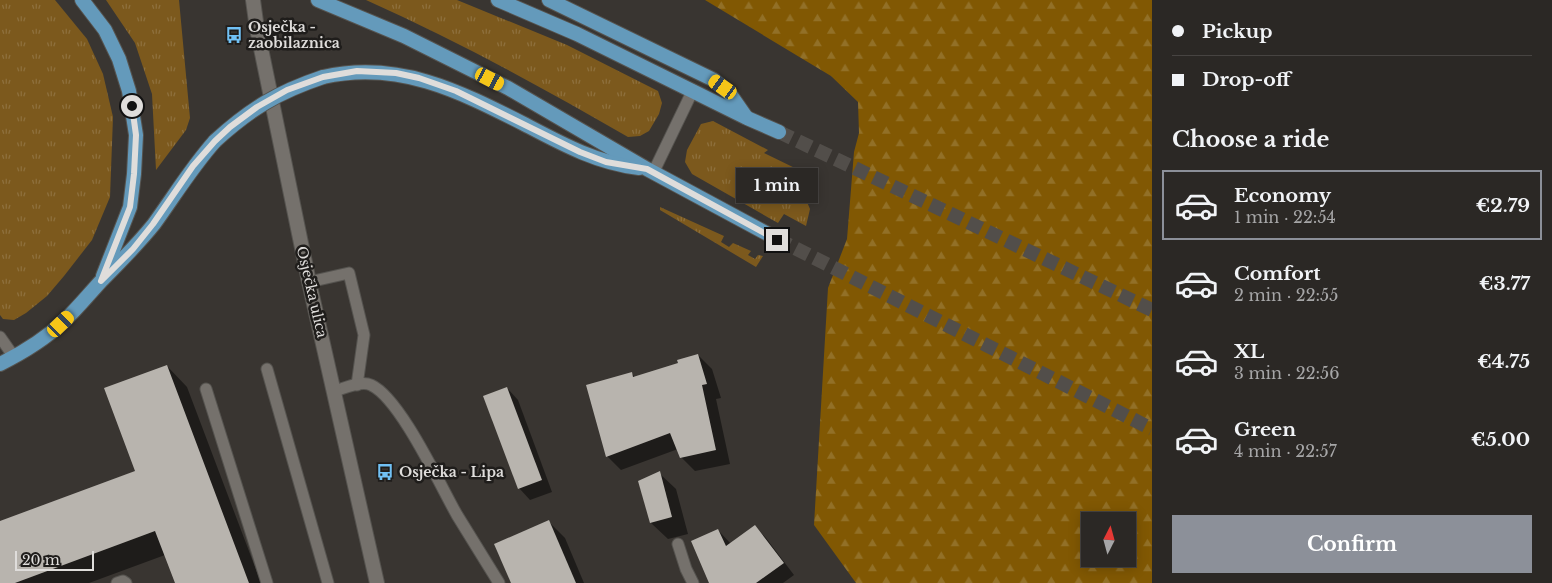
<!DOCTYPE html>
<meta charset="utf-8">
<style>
:root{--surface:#2b2825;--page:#33302d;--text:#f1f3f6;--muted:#a6a6a7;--line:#474442;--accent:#8c9099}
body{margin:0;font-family:"Libre Baskerville",serif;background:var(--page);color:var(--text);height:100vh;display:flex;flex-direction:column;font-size:19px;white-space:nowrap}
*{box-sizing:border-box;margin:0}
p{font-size:16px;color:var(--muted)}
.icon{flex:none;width:28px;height:28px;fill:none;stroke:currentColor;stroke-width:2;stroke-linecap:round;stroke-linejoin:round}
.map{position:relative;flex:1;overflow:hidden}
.drawer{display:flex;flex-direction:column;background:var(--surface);width:400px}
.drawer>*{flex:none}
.hud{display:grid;align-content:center;height:110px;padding:0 20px;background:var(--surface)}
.needle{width:32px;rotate:6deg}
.buttons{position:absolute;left:1081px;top:512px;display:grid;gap:10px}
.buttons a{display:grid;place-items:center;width:55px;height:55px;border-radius:0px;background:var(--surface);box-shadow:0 2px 12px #0003,0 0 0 1px var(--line);font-size:25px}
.scale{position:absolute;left:15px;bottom:12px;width:79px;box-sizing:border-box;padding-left:5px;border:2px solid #dfdddb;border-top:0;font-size:14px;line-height:18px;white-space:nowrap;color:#dfdddb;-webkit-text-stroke:4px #1f1d1b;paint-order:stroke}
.end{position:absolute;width:22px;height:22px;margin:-11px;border:6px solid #dfdddb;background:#111;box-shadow:0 0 0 2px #111}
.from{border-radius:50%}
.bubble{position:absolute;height:35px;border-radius:0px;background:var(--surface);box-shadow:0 2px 12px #0003,0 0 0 1px var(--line);font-size:16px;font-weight:700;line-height:35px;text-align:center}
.car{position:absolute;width:15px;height:30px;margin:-15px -8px;border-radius:6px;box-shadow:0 0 4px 1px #0007;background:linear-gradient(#f5c518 24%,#345 0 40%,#f5c518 0 76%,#345 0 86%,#f5c518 0)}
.hud b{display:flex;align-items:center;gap:18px;height:48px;font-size:19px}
.hud b+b{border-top:1px solid var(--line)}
.hud i{width:12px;height:12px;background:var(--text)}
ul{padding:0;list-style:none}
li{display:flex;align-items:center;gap:15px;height:70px;margin:0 10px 8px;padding:0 10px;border:2px solid transparent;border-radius:0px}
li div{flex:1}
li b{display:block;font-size:19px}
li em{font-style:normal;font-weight:700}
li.on{border-color:var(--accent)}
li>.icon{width:45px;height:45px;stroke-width:1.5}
h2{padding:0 20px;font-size:22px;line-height:60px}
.primary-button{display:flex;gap:10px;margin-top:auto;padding:10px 20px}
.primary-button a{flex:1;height:58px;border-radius:0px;background:var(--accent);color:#fff;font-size:20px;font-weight:700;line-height:58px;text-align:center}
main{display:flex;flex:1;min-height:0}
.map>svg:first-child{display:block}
.grass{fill:url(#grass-tufts)}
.forest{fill:url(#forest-firs);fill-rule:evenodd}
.shadow{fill:#0007}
.building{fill:#b8b4ae}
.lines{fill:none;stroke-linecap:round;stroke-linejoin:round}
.trunk-tunnel{stroke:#524e4a;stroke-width:14;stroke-dasharray:14 7;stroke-linecap:butt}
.service-casing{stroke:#55534f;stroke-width:13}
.secondary-casing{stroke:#55534f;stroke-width:16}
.trunk-casing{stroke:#55534f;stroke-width:16}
.service{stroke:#75716c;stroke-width:11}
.secondary{stroke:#75716c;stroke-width:14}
.trunk{stroke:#649abb;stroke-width:14}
.trunk-bridge-casing{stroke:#55534f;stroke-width:16;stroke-linecap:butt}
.trunk-bridge{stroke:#649abb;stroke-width:14}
.route{stroke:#dfdddb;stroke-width:6}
.labels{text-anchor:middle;stroke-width:5;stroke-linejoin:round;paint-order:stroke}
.poi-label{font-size:14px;font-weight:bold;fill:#dfdddb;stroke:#1f1d1b;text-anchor:start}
.street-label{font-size:14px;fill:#dfdddb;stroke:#1f1d1b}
</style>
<main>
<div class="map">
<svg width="1152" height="583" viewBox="0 0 1152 583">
<defs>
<pattern id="grass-tufts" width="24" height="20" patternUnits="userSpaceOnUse" patternTransform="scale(1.25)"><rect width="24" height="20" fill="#7c591d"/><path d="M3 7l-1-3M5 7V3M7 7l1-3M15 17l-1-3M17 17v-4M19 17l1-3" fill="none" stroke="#8e703d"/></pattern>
<pattern id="forest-firs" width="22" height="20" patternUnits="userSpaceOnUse" patternTransform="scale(1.25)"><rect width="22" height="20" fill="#815803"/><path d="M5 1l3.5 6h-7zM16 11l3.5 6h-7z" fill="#927027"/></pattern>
</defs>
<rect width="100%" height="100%" fill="#393531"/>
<g class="grass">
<path d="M0,0H55L87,39L103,74L113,117L110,197L92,240L64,276L47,296L26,313L14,320L3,319L0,315Z"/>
<path d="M106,0H179L190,118L186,130L156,170L152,94L135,43Z"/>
<path d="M366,0H457L567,45L658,91L662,103L659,114L649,131L640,136L628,137C543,88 456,40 366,0Z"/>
<path d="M713,121L768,150L764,153L801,171V188L810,209L806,226L784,214L778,223L692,174L685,162L687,150L701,124Z"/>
<path d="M660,207L724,236L721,242L729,247L733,243L751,251L748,255L755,259L758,255L763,256L756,267L660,210Z"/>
</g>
<path class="forest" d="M705,0H1152V583H856L814,525L828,288L847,239L854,152L859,133L858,102L831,76ZM1090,521H1128V559H1090Z"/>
<g class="shadow">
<path d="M698,355L712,369L721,398L716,399L730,464L695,471L681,457L678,449L621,470L607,456L631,373L636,378L679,364Z"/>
<path d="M167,366L187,387L261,583H176L165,555L89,583H0V523L136,471Z"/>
<path d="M507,388L518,400L552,492L530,500L519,488Z"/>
<path d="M659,473L676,489L688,534L668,539L651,523Z"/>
<path d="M548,521L565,538L584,583H512Z"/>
<path d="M755,526L766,538L794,575L783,583H711L718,530L731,544Z"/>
</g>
<g class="building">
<path d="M698,354L707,384L702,385L716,450L680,458L670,433L606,457L586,385L632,372L633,377L678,363L677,360Z"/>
<path d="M167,365L249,583H175L155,531L15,583H0V521L135,471L104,388Z"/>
<path d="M507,387L542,480L518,489L483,396Z"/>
<path d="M660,471L672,517L650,523L638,481Z"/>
<path d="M549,520L576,583H511L494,544Z"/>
<path d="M755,525L784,563L756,583H709L691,541L718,529L726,546Z"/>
</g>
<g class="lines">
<g class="trunk-tunnel">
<path d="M779,132L1152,310"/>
<path d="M777,239L1152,429"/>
</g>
<g class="service-casing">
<g id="service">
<path d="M653,173L693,90"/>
<path d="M309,282L349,273L364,335L357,385"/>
<path d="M0,337L14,357"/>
<path d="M267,369L328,583"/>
<path d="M206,389L267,583"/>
<path d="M335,391C345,388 361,380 371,385C400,398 440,485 457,515C471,538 485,560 499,583"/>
<path d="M678,544L686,569L693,583"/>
<path d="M117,583L123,581L126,583"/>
</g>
</g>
<g class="secondary-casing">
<path id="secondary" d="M253,0L257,29L309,282L377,583"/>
</g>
<g class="trunk-casing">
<g id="trunk">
<path d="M82,0L105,30L119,59L129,91L136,135L134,174L130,207L103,276"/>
<path d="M318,0L404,36L508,88L647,169L777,239"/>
<path d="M498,0L577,34L747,118L779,132"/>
<path d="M549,0L714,80L730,94L746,117"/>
<path d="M323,77C399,60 459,91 526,125C562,144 597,163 639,168"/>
<path d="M0,364C22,353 45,339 63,322C77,309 89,294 102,280C120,262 138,244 154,224C175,195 191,168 215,141"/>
</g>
</g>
<use href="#service" class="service"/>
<use href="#secondary" class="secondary"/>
<use href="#trunk" class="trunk"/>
<g class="trunk-bridge-casing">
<path id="trunk-bridge" d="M215,141C250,109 278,92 323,77"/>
</g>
<use href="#trunk-bridge" class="trunk-bridge"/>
</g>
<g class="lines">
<path class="route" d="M132,106L136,135L134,174L130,207L101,281L133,249L153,224L193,166L215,141L230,127L257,107L287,90L323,77L357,71L396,73L419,78L456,91L580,152L606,162L647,169L777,240"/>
</g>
<defs>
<g id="bus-bare" transform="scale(1.35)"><path d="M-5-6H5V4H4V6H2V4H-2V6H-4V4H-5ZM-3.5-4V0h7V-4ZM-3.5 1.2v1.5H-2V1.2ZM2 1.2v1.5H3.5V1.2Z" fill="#71c1f5" stroke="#1f1d1b" stroke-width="2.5" paint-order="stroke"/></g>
</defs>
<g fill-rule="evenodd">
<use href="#bus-bare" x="234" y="35"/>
<use href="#bus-bare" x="385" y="472"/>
</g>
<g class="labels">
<g class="poi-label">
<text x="248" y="32">Osječka -<tspan x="248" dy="16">zaobilaznica</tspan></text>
<text x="399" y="477">Osječka - Lipa</text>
</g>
<g class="street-label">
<text transform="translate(312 292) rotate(77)" y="5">Osječka ulica</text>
</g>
</g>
</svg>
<div class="buttons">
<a><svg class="needle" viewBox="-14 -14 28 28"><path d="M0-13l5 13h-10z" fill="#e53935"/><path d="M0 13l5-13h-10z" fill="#a6a6a7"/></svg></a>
</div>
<div class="scale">20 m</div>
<i class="end from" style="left:132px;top:106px"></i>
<i class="end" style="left:777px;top:240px"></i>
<div class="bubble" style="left:736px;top:168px;width:82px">1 min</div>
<i class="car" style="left:490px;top:79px;rotate:117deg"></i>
<i class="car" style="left:723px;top:87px;rotate:305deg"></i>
<i class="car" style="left:61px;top:324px;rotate:46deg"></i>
</div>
<section class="drawer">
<div class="hud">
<b><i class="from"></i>Pickup</b>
<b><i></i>Drop-off</b>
</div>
<h2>Choose a ride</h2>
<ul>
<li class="on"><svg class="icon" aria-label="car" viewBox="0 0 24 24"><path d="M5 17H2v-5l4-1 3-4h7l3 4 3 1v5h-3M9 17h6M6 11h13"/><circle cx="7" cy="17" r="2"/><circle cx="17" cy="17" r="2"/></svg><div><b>Economy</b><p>1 min · 22:54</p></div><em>€2.79</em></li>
<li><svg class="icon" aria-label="car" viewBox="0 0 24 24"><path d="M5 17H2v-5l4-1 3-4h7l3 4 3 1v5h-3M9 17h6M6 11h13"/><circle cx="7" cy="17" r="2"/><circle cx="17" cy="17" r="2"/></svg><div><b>Comfort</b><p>2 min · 22:55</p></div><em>€3.77</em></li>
<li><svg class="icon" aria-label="car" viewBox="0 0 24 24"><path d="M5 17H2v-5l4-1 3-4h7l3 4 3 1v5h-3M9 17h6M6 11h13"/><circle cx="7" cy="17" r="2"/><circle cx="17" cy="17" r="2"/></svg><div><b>XL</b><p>3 min · 22:56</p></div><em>€4.75</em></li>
<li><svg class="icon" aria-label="car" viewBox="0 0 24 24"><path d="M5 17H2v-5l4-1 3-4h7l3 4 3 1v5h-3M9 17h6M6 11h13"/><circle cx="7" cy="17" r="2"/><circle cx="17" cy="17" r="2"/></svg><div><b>Green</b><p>4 min · 22:57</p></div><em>€5.00</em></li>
</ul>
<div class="primary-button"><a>Confirm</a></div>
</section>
</main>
